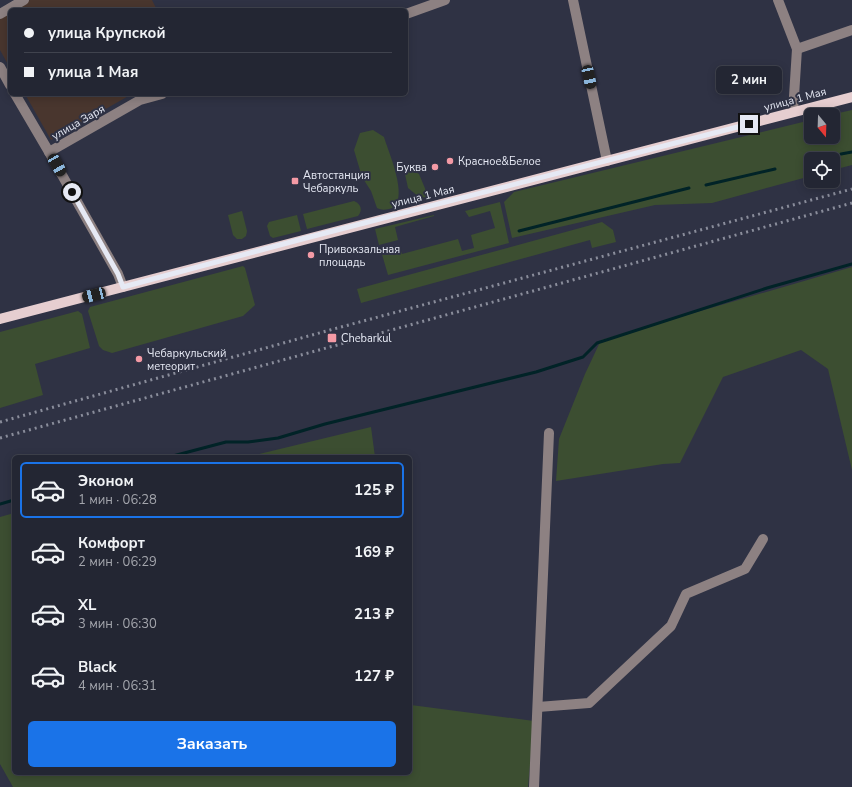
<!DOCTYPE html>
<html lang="ru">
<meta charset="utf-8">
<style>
:root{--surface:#232633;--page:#2f323f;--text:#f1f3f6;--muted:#a3a5ac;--line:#40434e;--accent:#1a73e8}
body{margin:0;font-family:"Nunito Sans",sans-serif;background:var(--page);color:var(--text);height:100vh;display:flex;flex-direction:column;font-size:15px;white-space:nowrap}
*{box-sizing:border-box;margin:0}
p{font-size:13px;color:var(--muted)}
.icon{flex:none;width:22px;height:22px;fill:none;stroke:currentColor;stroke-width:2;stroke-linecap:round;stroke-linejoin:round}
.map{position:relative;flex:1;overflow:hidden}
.drawer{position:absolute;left:12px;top:455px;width:400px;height:320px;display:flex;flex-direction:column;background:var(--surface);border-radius:6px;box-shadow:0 2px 10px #0003,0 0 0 1px var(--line)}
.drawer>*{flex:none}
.banner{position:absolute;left:8px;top:8px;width:400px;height:88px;border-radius:6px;box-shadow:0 2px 10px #0003,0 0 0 1px var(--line);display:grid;align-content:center;height:88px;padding:0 16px;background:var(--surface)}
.needle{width:26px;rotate:161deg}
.tools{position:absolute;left:804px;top:108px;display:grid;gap:8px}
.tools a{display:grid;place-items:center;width:36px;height:36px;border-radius:6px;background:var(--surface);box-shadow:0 2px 10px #0003,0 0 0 1px var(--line);font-size:20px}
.end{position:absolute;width:18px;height:18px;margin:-9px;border:5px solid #e6e9f4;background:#111;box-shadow:0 0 0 2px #111}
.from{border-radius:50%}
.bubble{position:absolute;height:28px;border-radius:6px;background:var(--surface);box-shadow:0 2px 10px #0003,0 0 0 1px var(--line);font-size:13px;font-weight:700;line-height:28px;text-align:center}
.car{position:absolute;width:12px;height:24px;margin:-12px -6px;border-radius:5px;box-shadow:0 0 3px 1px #0007;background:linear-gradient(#222 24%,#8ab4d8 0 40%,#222 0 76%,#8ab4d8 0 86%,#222 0)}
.banner b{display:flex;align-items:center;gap:14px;height:38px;font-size:15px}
.banner b+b{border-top:1px solid var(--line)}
.banner i{width:10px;height:10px;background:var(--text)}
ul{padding:7px 0 0;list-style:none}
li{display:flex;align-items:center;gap:12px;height:56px;margin:0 8px 6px;padding:0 8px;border:2px solid transparent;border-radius:6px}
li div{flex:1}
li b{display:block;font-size:15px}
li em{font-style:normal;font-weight:700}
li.on{border-color:var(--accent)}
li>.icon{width:36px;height:36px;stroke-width:1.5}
.button{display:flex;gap:8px;margin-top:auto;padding:8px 16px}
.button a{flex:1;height:46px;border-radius:6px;background:var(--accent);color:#fff;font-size:16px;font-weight:700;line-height:46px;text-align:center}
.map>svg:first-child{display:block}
.commercial{fill:#49362e}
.green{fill:#3c4e31}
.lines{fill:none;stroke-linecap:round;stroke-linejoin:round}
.stream{stroke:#012327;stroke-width:3}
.minor{stroke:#8d8182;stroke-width:10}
.major{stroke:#e6ced0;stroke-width:10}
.rail{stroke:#8a8d9b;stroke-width:3;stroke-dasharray:2 4;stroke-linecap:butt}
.route{stroke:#e6e9f4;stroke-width:5}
.poi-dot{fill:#f49aa5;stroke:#2f3244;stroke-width:1.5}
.labels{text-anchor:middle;stroke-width:4;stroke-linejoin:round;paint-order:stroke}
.street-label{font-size:11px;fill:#e6e9f4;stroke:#2f3244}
.poi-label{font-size:11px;fill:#e6e9f4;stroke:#2f3244;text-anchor:start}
</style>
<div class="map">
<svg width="852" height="787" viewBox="0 0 852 787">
<rect width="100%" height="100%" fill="#2f3244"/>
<g class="commercial">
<path d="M30,0H152L157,10H12Z"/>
<path d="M10,11V68L0,50V17Z"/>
<path d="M25,94H132L51,140Z"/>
</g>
<g class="green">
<path d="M852,110V165L833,170V159H811V176L712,203L655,205L512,238L504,202L514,192L811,120V137H833V115H830Z"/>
<path d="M373,130L384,137C388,151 412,204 389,209C384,210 381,210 377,208L371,191L362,177L354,150L360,133Z"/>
<path d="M403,165L419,174L429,198L419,197L408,188Z"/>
<path d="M354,201C361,204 363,210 358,216L307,229L303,214Z"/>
<path d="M500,202L509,243L388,275L381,251L399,246L402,254L458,239L462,251L474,248L471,235L495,228L490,211L469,217L465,211Z"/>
<path d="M242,211L247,231L246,236L242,239H237L233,235L228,215Z"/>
<path d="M297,215L301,231L273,238L270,236L267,226L269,222Z"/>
<path d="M434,215V216L395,227L398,240L379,245L375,229Z"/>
<path d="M602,222L613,230L616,242L592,248L590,240L361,303L357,289Z"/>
<path d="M243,266L245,268L255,305L243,316L112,353L103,350L99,346L88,311L90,307Z"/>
<path d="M852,267V470L828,369L801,350L723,377L680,463L663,464L556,481L559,439L585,374L601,340Z"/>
<path d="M78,311L82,314L90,348L35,364L43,395L0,408V332Z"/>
<path d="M371,427L375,457H247Z"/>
<path d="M14,513V773H410V697L411,705L534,721L528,787H13L0,764V517Z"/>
</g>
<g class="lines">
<g class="stream">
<path d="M841,154L852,152"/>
<path d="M706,185L775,169"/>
<path d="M519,231L689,188"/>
<path d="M169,457L226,442H248L278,438L325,424L536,372L583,357L597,343L767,288L852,264"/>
<path d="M0,504L14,500"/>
</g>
<g class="minor">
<path d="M573,0L607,161"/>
<path d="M778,0L797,49L793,112"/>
<path d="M0,14L24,0"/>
<path d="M406,14L445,0"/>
<path d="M797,49L852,30"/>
<path d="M0,67L10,85"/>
<path d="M15,94L49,152L118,274L123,287"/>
<path d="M49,152L140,100L162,94"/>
<path d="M538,707L589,703L671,626L686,594L745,569L763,539"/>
<path d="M534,787L549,433"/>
</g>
<path class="major" d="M0,319L852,97"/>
<g class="rail">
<path d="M0,422L330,330L852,189"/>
<path d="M0,438L852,203"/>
</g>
</g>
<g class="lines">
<path class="route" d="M72,192L118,274L123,287L306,238L749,124"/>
</g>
<g class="poi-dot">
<circle cx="450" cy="161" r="4"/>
<circle cx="435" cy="167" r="4"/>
<rect x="291" y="177" width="8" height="8" rx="2"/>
<circle cx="311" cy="255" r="4"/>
<rect x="327" y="333" width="10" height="10" rx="2"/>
<circle cx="139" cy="359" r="4"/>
</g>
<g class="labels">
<g class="street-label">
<text transform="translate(795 99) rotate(-15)" y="4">улица 1 Мая</text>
<text transform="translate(78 122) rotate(-30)" y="4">улица Заря</text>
<text transform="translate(423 196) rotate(-14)" y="4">улица 1 Мая</text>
</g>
<g class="poi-label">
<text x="458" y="165">Красное&amp;Белое</text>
<text x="427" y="171" text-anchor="end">Буква</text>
<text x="303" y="179">Автостанция<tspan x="303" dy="13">Чебаркуль</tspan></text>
<text x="319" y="253">Привокзальная<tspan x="319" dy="13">площадь</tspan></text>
<text x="341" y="342">Chebarkul</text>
<text x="147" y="357">Чебаркульский<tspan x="147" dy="13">метеорит</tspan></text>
</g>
</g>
</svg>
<div class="tools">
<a><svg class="needle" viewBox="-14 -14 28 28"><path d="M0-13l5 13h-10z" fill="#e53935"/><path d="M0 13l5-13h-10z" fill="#a3a5ac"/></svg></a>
<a><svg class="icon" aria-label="locate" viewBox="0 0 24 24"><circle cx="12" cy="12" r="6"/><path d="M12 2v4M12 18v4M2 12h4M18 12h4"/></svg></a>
</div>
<i class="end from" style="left:72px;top:192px"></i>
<i class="end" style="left:749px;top:124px"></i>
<div class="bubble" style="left:716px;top:66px;width:66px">2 мин</div>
<i class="car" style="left:589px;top:77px;rotate:168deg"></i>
<i class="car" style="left:57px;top:165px;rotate:150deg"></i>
<i class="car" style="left:94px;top:295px;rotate:256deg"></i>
<div class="banner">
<b><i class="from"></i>улица Крупской</b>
<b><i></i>улица 1 Мая</b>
</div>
<section class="drawer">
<ul>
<li class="on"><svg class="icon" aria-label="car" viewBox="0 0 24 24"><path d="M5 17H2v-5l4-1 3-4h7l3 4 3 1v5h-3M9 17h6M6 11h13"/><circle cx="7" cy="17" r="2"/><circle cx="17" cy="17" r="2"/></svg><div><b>Эконом</b><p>1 мин · 06:28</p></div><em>125 ₽</em></li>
<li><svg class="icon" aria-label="car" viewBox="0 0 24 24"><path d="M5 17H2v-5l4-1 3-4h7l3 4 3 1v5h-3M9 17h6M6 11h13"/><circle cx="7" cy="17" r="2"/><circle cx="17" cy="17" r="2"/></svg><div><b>Комфорт</b><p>2 мин · 06:29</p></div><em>169 ₽</em></li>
<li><svg class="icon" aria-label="car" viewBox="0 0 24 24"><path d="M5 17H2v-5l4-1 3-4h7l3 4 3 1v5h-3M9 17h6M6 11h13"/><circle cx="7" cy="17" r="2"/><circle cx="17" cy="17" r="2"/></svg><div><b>XL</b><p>3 мин · 06:30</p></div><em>213 ₽</em></li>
<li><svg class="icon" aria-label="car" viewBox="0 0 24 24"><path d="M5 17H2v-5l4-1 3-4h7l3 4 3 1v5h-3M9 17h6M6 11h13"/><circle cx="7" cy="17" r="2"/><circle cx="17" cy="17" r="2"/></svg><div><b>Black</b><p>4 мин · 06:31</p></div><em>127 ₽</em></li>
</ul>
<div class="button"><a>Заказать</a></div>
</section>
</div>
